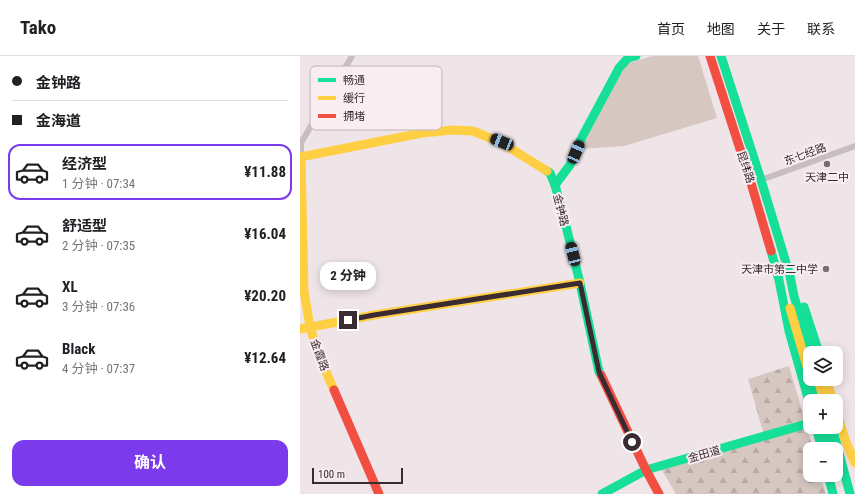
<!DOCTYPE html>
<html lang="zh">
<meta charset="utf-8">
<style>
:root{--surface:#fff;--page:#f6f6f6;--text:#202124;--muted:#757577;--line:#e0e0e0;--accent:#7c3aed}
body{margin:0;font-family:"Roboto Condensed","Noto Sans SC",sans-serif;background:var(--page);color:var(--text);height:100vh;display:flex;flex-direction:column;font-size:15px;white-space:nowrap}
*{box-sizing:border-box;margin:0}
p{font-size:13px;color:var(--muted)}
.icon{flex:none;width:22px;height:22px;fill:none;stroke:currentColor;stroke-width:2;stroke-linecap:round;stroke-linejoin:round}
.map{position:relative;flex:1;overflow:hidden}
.panel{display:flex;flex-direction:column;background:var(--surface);width:300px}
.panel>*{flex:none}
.guide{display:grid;align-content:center;height:88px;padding:0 12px;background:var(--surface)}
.fabs{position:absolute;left:503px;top:290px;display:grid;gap:8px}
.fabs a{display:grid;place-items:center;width:40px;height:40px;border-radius:8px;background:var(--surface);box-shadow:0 2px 10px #0003;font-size:20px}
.scale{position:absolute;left:12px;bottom:10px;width:91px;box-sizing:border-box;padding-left:4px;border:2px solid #3a2b33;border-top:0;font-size:11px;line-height:14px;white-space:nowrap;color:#3a2b33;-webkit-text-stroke:3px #faedf2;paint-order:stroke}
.end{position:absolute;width:18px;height:18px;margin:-9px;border:5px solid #3a2b33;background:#fff;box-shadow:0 0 0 2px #fff}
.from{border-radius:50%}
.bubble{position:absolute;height:28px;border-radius:12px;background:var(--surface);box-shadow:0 2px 10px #0003;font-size:13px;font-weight:700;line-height:28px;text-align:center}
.car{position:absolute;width:12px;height:24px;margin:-12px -6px;border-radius:5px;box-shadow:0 0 3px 1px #0007;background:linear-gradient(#222 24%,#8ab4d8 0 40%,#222 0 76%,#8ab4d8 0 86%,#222 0)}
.guide b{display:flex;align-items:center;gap:14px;height:38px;font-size:15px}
.guide b+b{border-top:1px solid var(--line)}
.guide i{width:10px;height:10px;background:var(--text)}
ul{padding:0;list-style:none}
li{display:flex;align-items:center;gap:12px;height:56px;margin:0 8px 6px;padding:0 4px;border:2px solid transparent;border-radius:12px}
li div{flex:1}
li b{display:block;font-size:15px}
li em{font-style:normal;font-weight:700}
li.selected{border-color:var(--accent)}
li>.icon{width:36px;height:36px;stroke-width:1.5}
.button{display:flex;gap:8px;margin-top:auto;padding:8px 12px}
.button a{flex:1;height:46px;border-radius:12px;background:var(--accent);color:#fff;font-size:16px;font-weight:700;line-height:46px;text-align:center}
header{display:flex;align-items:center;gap:24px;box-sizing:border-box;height:56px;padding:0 20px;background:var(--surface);border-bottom:1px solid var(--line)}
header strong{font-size:19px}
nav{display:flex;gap:22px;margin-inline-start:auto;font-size:14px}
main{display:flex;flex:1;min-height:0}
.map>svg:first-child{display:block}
.grass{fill:#d6c7c0}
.forest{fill:url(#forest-firs)}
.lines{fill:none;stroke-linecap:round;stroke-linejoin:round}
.street{stroke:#c8bdc2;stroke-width:6}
.fast{stroke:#16e098;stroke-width:9}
.slow{stroke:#ffcf43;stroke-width:9}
.jam{stroke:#f24e42;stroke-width:9}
.route{stroke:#3a2b33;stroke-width:5}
.poi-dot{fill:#796c72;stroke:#faedf2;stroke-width:1.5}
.labels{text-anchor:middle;stroke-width:4;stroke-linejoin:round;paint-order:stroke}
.street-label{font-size:11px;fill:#3a2b33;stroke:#faedf2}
.poi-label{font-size:11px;fill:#3a2b33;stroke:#faedf2}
.key{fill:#faedf2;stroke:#c0b3b9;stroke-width:1}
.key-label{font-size:11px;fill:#3a2b33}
</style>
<header>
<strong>Tako</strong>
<nav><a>首页</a><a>地图</a><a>关于</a><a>联系</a></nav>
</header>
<main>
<section class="panel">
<div class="guide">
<b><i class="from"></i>金钟路</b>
<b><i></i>金海道</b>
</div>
<ul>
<li class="selected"><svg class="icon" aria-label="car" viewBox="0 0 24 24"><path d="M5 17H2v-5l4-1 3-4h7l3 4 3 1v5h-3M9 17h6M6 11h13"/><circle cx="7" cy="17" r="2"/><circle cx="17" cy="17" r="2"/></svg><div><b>经济型</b><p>1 分钟 · 07:34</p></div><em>¥11.88</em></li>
<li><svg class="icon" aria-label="car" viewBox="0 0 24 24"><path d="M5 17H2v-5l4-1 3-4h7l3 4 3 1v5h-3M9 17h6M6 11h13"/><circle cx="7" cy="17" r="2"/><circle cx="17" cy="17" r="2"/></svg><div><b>舒适型</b><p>2 分钟 · 07:35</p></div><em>¥16.04</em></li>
<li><svg class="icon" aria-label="car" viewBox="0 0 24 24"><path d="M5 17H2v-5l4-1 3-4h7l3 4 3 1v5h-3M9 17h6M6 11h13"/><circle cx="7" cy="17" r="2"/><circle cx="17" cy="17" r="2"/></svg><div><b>XL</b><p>3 分钟 · 07:36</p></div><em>¥20.20</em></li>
<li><svg class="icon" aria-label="car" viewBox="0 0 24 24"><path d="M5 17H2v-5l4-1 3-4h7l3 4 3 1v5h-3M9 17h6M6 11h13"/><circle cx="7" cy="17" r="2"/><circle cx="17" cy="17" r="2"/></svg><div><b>Black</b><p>4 分钟 · 07:37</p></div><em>¥12.64</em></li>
</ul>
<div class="button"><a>确认</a></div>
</section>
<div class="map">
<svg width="555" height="438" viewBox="0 0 555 438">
<defs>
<pattern id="forest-firs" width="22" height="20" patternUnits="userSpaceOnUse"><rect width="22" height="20" fill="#d6c7c0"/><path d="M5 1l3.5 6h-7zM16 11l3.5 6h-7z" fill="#b8aba5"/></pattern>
</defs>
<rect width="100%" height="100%" fill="#efe5e8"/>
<path class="grass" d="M353,0H398L417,62L324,90L281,93L321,17L329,7Z"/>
<path class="forest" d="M489,310L513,393H510V419H520L526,438H376L362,414L465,383L448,323Z"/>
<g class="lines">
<g class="street">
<path d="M1,101V87L52,0"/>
<path d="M461,124L555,90"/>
</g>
<g class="fast">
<path d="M421,0L461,124L490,220L494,240L511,297"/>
<path d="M247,115L250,117L255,129L266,170L280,227L299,316L301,319"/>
<path d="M255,129L270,109L281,83L319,12L328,2L336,0"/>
<path d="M471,195L479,224L489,275L510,349"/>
<path d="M504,251L519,297"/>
<path d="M511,323L517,345"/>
<path d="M516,371L522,393"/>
<path d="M524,371L531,393"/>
<path d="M532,371L550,438"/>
<path d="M528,419L533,438"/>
<path d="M302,438L346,414L510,367"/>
</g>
<g class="slow">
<path d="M0,101L122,77L153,74L173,75L202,87L247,115"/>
<path d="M1,101L4,235L10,271L18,298L34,334"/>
<path d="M490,252L510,321"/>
<path d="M0,273L74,259L280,227"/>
<path d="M518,323L524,345"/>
<path d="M526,323L533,345"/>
<path d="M536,355L546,386L555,407"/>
</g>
<g class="jam">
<path d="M410,0L451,127L471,195"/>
<path d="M301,319L346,414L359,438"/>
<path d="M34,334L79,438"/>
</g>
</g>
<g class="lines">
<path class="route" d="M48,264L74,259L280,227L299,316L332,386"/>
</g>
<g class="poi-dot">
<circle cx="527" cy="108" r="4"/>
<circle cx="526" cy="213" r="4"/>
</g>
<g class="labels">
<g class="street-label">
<text transform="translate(505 98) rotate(-20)" y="4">东七经路</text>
<text transform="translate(446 111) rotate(72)" y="4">昆纬路</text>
<text transform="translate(261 154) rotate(76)" y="4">金钟路</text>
<text transform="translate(20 299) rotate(70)" y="4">金霞路</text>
<text transform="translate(404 398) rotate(-16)" y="4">金田道</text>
</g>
<g class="poi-label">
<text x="527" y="125">天津二中</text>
<text x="518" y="217" text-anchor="end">天津市第二中学</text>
</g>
</g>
<rect x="10" y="10" width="132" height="64" rx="6" class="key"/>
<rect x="18" y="22" width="18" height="4" fill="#16e098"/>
<rect x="18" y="40" width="18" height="4" fill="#ffcf43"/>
<rect x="18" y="58" width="18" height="4" fill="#f24e42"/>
<g class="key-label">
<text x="43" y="28">畅通</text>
<text x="43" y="46">缓行</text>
<text x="43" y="64">拥堵</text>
</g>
</svg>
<div class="fabs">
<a><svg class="icon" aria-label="layers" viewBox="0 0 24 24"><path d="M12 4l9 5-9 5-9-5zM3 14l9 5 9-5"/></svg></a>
<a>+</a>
<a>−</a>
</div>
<div class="scale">100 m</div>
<i class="end from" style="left:332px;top:386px"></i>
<i class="end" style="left:48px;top:264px"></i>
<div class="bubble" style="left:20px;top:206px;width:56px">2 分钟</div>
<i class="car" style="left:202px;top:86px;rotate:292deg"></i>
<i class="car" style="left:276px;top:96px;rotate:23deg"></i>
<i class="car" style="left:273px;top:198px;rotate:346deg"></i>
</div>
</main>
